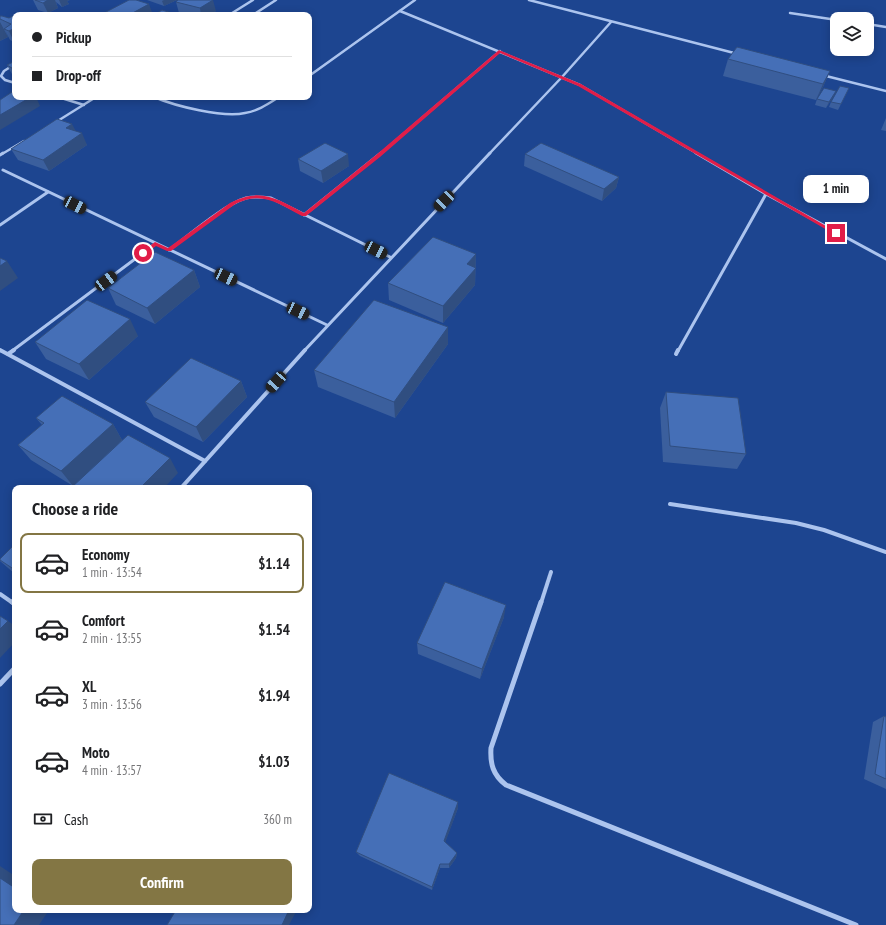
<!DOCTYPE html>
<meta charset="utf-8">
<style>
:root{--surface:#fff;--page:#f2f2f2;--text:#202124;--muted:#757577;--line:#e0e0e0;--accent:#837644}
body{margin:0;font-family:"PT Sans Narrow",sans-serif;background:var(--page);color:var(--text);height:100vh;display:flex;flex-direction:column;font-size:15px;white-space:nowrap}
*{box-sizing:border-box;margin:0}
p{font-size:13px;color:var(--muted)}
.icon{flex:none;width:22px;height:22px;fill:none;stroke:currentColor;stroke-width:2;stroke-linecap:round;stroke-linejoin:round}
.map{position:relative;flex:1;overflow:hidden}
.drawer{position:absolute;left:12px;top:485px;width:300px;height:428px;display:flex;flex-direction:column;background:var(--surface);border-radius:8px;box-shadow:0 2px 10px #0003}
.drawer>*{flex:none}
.guide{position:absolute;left:12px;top:12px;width:300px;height:88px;border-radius:8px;box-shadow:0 2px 10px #0003;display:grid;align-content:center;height:88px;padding:0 20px;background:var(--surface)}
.fabs{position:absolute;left:830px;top:12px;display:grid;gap:8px}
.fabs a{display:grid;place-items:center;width:44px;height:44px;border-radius:8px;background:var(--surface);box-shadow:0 2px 10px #0003;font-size:20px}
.end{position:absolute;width:18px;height:18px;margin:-9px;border:5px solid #e11d48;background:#fff;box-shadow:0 0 0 2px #fff}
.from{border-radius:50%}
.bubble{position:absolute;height:28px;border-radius:8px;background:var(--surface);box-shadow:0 2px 10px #0003;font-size:13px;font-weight:600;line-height:28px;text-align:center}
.car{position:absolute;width:12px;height:24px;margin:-12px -6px;border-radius:5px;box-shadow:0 0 3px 1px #0007;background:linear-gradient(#222 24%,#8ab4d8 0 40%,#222 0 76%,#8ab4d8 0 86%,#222 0)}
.guide b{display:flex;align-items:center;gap:14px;height:38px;font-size:15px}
.guide b+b{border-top:1px solid var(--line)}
.guide i{width:10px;height:10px;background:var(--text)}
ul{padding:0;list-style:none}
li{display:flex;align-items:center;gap:12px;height:60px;margin:0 8px 6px;padding:0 12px;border:2px solid transparent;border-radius:8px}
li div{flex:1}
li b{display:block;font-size:15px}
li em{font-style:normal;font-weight:600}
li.on{border-color:var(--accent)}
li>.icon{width:36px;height:36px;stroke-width:1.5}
h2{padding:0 20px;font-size:18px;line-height:48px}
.pay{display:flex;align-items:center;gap:10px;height:44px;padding:0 20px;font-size:15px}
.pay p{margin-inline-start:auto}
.action{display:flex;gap:8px;margin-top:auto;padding:8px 20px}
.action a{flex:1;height:46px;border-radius:8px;background:var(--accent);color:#fff;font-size:16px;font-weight:600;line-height:46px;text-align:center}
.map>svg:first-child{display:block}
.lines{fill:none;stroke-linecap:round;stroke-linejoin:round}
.street-far3{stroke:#acc4ee;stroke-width:2.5}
.street-far2{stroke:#acc4ee;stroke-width:3}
.street-far1{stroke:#acc4ee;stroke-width:4}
.street{stroke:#acc4ee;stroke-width:5}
.wall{fill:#3b5f9d}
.shaded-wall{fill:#304e80}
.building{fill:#456fb7;stroke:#304e80}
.route{fill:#e11d48}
</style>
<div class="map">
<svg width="886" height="925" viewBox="0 0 886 925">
<rect width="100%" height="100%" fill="#1d4590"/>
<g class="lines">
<g class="street-far3">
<path d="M529,0L738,54"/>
<path d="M400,11L580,85L698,154"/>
<path d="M790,13L837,20"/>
<path d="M229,15L253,0"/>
<path d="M253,15L276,0"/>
<path d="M867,24L886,27"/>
<path d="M15,64L4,71L1,76L5,80L15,83"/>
<path d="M822,75L886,91"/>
<path d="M309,76L415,0"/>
<path d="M58,97L84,105"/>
<path d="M154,97C175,106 223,118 245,113C258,111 268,104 279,97"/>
<path d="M56,122L96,97"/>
<path d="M2,154L24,141"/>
<path d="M380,154L500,51"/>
<path d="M489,154L562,77L611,22"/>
</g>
<g class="street-far2">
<path d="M696,153L766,194L886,259"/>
<path d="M0,155L3,153"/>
<path d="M3,170L327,325"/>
<path d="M304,215L381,153"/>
<path d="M0,225L48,192"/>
<path d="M169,250C188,236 225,204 246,198C255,196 263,197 271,198L390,257"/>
<path d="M0,350L1,351"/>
<path d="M12,351L155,244"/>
<path d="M304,351L490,153"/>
<path d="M678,351L766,194"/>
</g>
<g class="street-far1">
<path d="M0,350L205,461"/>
<path d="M8,354L14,350"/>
<path d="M676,354L678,350"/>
<path d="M181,488L305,350"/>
<path d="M670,504L796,523L824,530L886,552"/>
<path d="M0,594L13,603"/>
<path d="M541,603L551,572"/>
</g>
<g class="street">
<path d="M12,602L15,604"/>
<path d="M541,602L491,748C490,764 493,775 506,785L856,925"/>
<path d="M0,684L15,668"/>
</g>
</g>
<g class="wall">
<path d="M33,0H70L67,1L69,4L62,7L56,2L58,8L48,13L38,10Z"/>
<path d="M147,0H177L164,6Z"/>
<path d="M176,2L216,11L209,15H188L179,13Z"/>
<path d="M0,16L9,18L15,17V42H14L10,40L5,30L8,37L0,41Z"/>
<path d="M728,59L830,71L823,87L816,100L723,76Z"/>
<path d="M15,61V78L13,76L7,65Z"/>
<path d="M849,88L838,110L829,107L831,102Z"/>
<path d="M836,91L833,97L826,108L815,105L817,99Z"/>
<path d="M886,118V131L881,130Z"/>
<path d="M76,131L87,145L49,171L18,160L11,149Z"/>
<path d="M525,154L619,177L616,188L602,201L524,166Z"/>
<path d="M298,159L349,166L323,183L300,171Z"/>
<path d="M476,254L475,285L443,323L389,300L388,283Z"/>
<path d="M194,270L200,287L155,324L116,305L108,288Z"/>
<path d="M448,327V344L395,418L318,387L314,370Z"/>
<path d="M138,336L89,380L46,359L35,342Z"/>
<path d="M241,381L247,397L203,442L154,417L145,402Z"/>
<path d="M666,392L746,454L737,469L663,462L660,408Z"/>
<path d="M36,418L113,424L122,440L178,473L112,450L73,486L31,460L18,445L42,425Z"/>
<path d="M15,544V574L0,561Z"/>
<path d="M504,617L480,679L418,654L417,643Z"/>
<path d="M884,716L886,717V789L864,779L873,722Z"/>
<path d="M458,802V808L445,842L457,853L456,858L449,868H440L432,890L360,856L356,852Z"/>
</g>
<g class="shaded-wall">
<path d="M46,0H55L58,8L48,13L43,3Z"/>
<path d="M59,0H70L67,1L69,4L62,7Z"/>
<path d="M164,0H177L164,6L162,1Z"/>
<path d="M213,0L216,11L209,15H201L200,8Z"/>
<path d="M149,4L153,15H129Z"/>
<path d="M0,22L8,37L0,41Z"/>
<path d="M15,28V42H14L9,31Z"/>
<path d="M830,71L823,87L816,100L823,84Z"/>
<path d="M836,91L833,97L826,108L829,102Z"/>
<path d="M31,97H36L40,106L0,130V115Z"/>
<path d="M72,124L78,135L66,128Z"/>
<path d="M82,133L87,145L49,171L43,160Z"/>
<path d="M348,154L349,166L323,183L321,171Z"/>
<path d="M619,177L616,188L602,201L604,189Z"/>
<path d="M476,254L475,285L443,323V306L467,264Z"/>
<path d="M7,261L18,278L0,291V266Z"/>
<path d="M194,270L200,287L155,324L147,308Z"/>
<path d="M130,319L138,336L89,380L79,364Z"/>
<path d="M448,327V344L395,418L394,402Z"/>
<path d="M241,381L247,397L203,442L196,427Z"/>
<path d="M113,424L122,440L73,486L61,471Z"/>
<path d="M170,458L178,473L164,488H140Z"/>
<path d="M506,605L504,617L480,679L482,669Z"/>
<path d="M8,621L15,626V642L0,658V629Z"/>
<path d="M458,802V808L444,846V841Z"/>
<path d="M457,853L456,858L449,868V864Z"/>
<path d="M440,864V868L432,890V887Z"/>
<path d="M0,866L15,876V888L0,878Z"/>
<path d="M24,910H49L39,925H14Z"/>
<path d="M289,910H297L289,925H282Z"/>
</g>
<g class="building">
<path d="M35,0H48L43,3Z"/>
<path d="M129,0H136L149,4L129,15H111L104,13Z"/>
<path d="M178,0H213L200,8L176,2Z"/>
<path d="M162,10L178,15H154Z"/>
<path d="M0,16H2L9,18L13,16L15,17V28L9,31L4,29L11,24L0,19Z"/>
<path d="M737,47L830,71L823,84L728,59Z"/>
<path d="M15,61V70L7,65Z"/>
<path d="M840,86L849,88L841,104L831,102Z"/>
<path d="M824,88L836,91L829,102L817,99Z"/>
<path d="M15,90V97H31L0,115V100Z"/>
<path d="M57,119L72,124L66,128L82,133L43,160L11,149Z"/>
<path d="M325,143L348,154L321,171L298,159Z"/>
<path d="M541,143L619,177L604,189L525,154Z"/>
<path d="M433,237L476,254L467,264L476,268L443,306L388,283Z"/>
<path d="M155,252L194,270L147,308L108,288Z"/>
<path d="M0,258L7,261L0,266Z"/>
<path d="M87,300L130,319L79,364L35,342Z"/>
<path d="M374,300L448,327L394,402L314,370Z"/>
<path d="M191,358L241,381L196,427L145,402Z"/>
<path d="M666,392L738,398L746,454L670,446Z"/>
<path d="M62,396L113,424L61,471L18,445L44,423L36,418Z"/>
<path d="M128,435L170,458L140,488H71Z"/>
<path d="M15,544V570L0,560V559Z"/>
<path d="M445,582L506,605L482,669L417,643Z"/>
<path d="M0,616L8,621L0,629Z"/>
<path d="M884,716L886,717V779L875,774Z"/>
<path d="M389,773L458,802L444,841L457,853L449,864H440L432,887L356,852Z"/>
<path d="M0,878L15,888V910H24L14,925H0Z"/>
<path d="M176,910H289L282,925H167Z"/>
</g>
<path class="route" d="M499,50L581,84L838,233L834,234L578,86L500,53L380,157L306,216H302C277,203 261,190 234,205L171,251H167L156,246L145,254L140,253L155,242L168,248L230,203C260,187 277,199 304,213L376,155Z"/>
</svg>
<div class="fabs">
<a><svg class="icon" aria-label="layers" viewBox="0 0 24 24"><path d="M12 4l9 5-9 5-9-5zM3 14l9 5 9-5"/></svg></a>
</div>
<i class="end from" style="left:143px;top:253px"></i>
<i class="end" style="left:836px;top:233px"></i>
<div class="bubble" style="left:803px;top:175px;width:66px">1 min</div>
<i class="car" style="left:444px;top:201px;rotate:224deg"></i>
<i class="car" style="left:75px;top:205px;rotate:116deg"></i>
<i class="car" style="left:376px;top:250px;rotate:116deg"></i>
<i class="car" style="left:226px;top:277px;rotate:115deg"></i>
<i class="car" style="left:106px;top:281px;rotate:53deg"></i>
<i class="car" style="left:298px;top:311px;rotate:115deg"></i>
<i class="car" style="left:276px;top:382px;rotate:222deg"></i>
<div class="guide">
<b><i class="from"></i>Pickup</b>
<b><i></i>Drop-off</b>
</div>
<section class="drawer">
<h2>Choose a ride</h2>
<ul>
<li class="on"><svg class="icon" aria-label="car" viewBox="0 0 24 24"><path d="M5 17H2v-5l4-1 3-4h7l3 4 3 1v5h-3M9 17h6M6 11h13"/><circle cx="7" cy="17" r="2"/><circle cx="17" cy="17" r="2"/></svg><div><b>Economy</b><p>1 min · 13:54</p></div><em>$1.14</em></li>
<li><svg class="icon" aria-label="car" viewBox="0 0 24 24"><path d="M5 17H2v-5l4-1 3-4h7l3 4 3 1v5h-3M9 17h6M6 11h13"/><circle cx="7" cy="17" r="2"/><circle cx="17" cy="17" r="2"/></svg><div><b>Comfort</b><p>2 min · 13:55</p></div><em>$1.54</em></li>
<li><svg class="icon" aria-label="car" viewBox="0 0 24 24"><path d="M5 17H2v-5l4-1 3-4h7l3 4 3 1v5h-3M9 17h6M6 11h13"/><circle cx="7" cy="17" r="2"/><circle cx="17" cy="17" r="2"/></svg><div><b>XL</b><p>3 min · 13:56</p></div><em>$1.94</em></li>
<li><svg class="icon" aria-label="car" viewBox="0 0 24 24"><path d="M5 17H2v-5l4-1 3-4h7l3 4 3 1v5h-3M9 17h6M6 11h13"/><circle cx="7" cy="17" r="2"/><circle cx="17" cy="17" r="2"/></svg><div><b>Moto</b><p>4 min · 13:57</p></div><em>$1.03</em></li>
</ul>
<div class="pay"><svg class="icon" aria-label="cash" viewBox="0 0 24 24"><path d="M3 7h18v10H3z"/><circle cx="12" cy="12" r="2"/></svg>Cash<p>360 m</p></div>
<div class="action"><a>Confirm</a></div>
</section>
</div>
